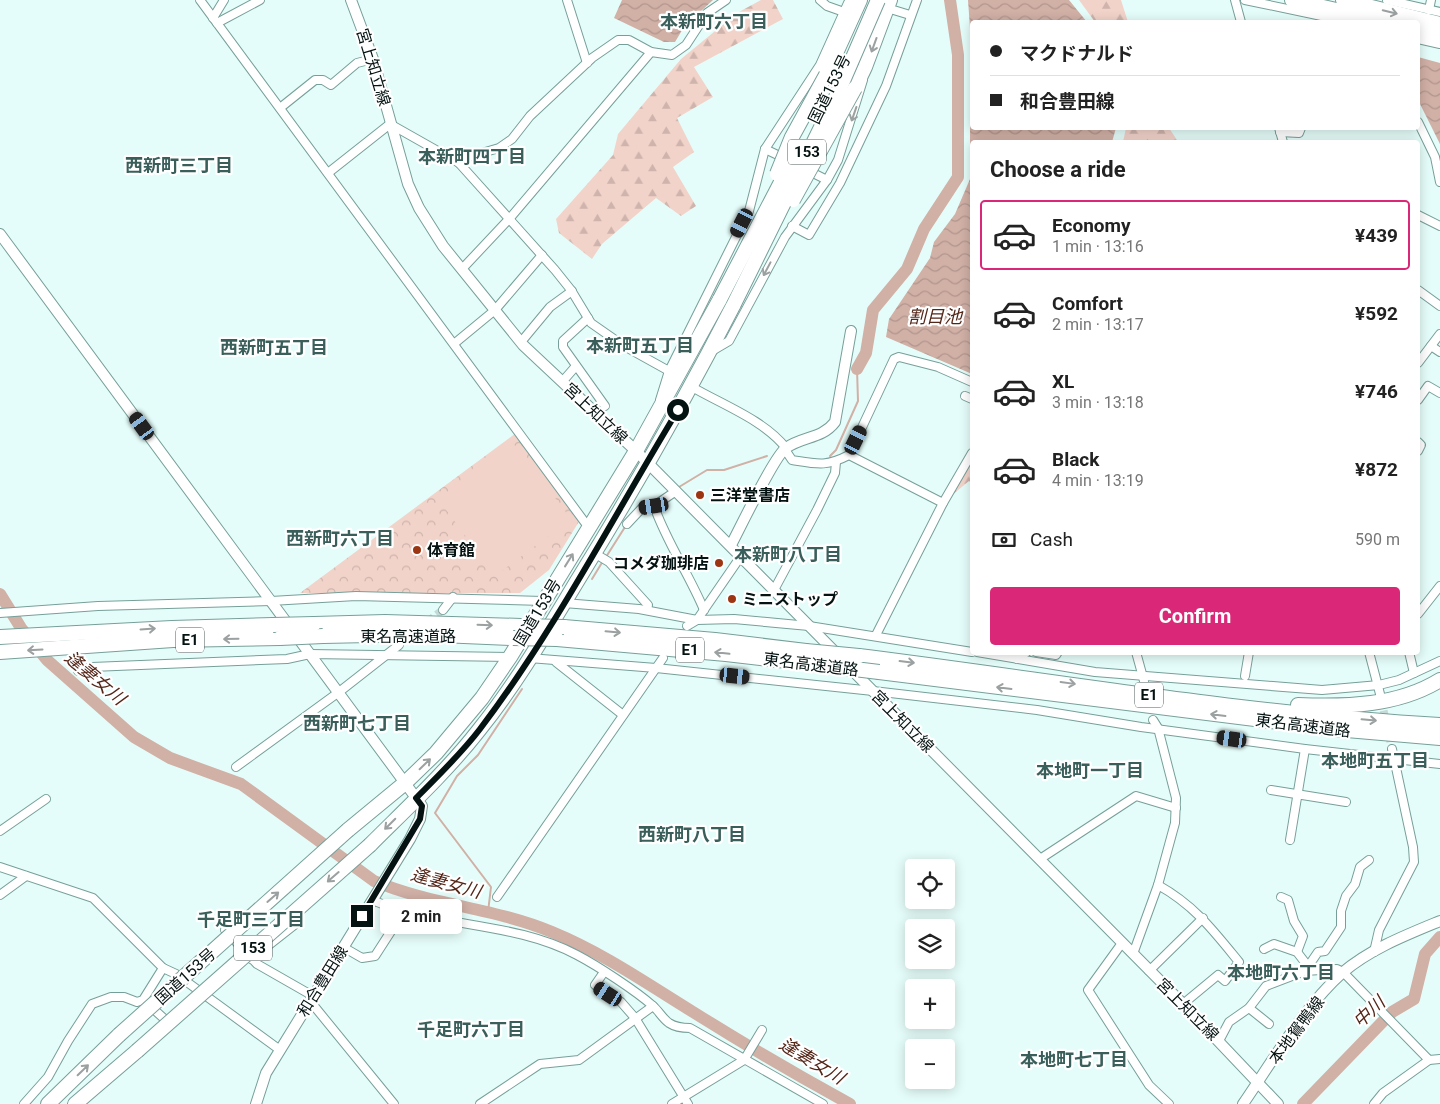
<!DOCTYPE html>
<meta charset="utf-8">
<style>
:root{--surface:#fff;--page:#f6f6f6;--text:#222;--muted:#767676;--line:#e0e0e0;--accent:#db2777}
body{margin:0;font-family:Roboto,"Noto Sans JP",sans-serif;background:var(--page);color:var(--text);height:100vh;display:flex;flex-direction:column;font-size:19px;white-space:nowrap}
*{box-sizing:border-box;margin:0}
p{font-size:16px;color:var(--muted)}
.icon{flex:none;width:28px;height:28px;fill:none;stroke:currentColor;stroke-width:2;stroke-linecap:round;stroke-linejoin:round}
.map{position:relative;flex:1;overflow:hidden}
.sheet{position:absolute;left:970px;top:140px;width:450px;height:515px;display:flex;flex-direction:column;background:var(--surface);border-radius:5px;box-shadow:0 2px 12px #0003}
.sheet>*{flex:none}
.top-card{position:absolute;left:970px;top:20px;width:450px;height:110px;border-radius:5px;box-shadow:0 2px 12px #0003;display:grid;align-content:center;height:110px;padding:0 20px;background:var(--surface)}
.buttons{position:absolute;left:905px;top:859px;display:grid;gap:10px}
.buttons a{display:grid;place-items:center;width:50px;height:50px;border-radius:5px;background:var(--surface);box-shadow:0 2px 12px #0003;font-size:25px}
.end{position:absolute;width:22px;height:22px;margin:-11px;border:6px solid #041211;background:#fff;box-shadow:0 0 0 2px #fff}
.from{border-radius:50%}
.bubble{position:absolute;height:35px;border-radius:5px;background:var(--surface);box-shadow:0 2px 12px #0003;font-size:16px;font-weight:700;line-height:35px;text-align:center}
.car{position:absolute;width:15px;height:30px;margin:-15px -8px;border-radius:6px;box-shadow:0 0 4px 1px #0007;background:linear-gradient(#222 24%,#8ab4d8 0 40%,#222 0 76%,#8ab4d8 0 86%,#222 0)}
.top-card b{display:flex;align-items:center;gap:18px;height:48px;font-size:19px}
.top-card b+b{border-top:1px solid var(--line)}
.top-card i{width:12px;height:12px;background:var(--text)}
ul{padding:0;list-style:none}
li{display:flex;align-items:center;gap:15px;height:70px;margin:0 10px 8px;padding:0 10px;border:2px solid transparent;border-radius:5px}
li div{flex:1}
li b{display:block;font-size:19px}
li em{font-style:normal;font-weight:700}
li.selected{border-color:var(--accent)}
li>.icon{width:45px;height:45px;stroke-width:1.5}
h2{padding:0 20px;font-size:22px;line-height:60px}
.pay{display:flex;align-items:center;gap:12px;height:55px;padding:0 20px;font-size:19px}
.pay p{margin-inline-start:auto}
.primary-button{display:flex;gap:10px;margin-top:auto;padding:10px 20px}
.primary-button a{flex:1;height:58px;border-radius:5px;background:var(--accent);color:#fff;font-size:20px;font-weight:700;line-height:58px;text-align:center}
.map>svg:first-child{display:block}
.forest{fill:url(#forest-firs)}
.park{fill:url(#park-crowns)}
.garden{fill:#f2d3ca}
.water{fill:url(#water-waves)}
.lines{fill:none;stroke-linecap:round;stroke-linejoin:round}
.stream{stroke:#d1b0a6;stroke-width:2}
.river{stroke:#d1b0a6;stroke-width:12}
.street-tunnel{stroke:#c3dad7;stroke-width:8;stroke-dasharray:8 4;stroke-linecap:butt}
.street-casing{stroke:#779f99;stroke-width:10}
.secondary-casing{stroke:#779f99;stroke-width:12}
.highway-casing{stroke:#779f99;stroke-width:16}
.street{stroke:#fff;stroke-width:8}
.secondary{stroke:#fff;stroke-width:10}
.highway{stroke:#fff;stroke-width:14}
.highway-bridge-casing{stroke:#779f99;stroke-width:16;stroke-linecap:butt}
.highway-bridge{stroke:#fff;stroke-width:14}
.oneway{stroke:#9ba0a0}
.route{stroke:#041211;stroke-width:6}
.poi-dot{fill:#9c3511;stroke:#fff;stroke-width:2}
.labels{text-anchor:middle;stroke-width:4.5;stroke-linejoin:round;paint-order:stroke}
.shield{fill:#fff;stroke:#4f5958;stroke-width:1}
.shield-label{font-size:15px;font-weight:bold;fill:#041211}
.street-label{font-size:16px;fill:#041211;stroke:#fff}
.poi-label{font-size:16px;font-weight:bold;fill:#041211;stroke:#fff;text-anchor:start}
.neighbourhood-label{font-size:18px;font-weight:bold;fill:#3a5f5b;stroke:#fff}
.water-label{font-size:18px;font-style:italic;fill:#532618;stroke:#fff}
</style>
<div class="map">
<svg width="1440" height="1104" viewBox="0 0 1440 1104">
<defs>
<pattern id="forest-firs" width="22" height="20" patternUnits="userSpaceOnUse" patternTransform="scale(1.25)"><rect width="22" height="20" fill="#f2d3ca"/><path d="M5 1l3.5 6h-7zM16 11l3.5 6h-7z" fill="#ceb4ac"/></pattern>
<pattern id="park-crowns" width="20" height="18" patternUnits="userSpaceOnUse" patternTransform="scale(1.25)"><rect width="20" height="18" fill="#f2d3ca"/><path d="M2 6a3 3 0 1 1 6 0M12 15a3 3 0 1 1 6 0" fill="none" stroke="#ceb4ac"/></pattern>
<pattern id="water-waves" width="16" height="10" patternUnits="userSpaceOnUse" patternTransform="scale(1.25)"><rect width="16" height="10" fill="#d1b0a6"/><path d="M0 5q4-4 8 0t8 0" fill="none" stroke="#b2968e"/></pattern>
</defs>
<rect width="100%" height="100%" fill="#e5fdfa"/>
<g class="forest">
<path d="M761,0H773L783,19L694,67L713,97L677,118L694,152L673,167L696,206L681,216L656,198L602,244L592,259L559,233L556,219L613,155L618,134L681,59L737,13Z"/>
<path d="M1079,0H1121L1128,22H1095Z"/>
<path d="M1126,128H1169L1177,140L1172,142H1123Z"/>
<path d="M972,460V483L969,481L951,496Z"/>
</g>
<path class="park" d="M516,433L580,520L549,570L520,593H300Z"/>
<path class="garden" d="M515,445L571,519L495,576L439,500Z"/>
<g class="water">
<path d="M622,0H713L684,27L675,42H664L614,18Z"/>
<path d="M968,0H1069L1087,22H972V57Z"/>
<path d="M1418,57L1440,63V144L1418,100Z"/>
<path d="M972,74V128H1116L1112,142H972V374L886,337L889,319L930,258L934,242L955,214L970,179V83Z"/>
</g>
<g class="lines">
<g class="stream">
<path d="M830,456L836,450L858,401L857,369"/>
<path d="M679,487L707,470H724L767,456"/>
<path d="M606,557L625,527"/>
<path d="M592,579L603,561"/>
<path d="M488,912L491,887L435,813L457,776L478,755L522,689"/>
</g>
<g class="river">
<path d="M857,369L866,353L873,310L907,269L924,229L958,177V55L950,0"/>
<path d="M0,594L21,628L47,660L134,737L170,758L241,784L374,881C431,905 495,908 552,932C603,953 646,983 693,1012C744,1044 797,1075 850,1104"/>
<path d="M1303,1104L1392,1012L1414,999L1425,954L1440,937"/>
</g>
<g class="street-tunnel">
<path d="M427,622L443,610"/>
<path d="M1381,699L1392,749"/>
</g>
<g class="street-casing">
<g id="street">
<path d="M200,0L589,528"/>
<path d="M567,0L587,63"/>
<path d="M820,0L827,6L844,12"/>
<path d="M1235,0L1241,22"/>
<path d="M1245,0L1350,22"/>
<path d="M1387,0L1440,12"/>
<path d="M887,8L910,15"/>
<path d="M1429,10L1431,0"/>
<path d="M213,18L224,0"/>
<path d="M217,23L260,0"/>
<path d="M1418,39L1440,44"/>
<path d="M280,108L315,80H323L331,85L357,63L373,59"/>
<path d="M1418,122L1435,157L1440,182"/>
<path d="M1279,128L1283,142"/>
<path d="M1280,132L1299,133L1301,128"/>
<path d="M765,149L786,159"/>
<path d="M459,163L468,157L499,148L512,139L530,116L592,58L618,40H629L651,52L672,55L686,45L707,13L726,0"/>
<path d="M807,170L827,180"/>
<path d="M328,173L390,124L459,163L555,270L571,290L591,323L624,346L669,371"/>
<path d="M1418,215L1440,226"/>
<path d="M792,226L809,235L840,183L886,86L917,0"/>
<path d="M462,269L510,218L651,52"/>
<path d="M1418,290L1440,306"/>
<path d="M588,318L563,341V347L605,406"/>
<path d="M521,342L550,307L572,291"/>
<path d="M455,343L495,310L542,255"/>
<path d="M1431,346L1440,352"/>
<path d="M712,351L729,341L785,237L827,180L838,160L863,80"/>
<path d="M1418,363L1440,334"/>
<path d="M562,382L576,366"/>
<path d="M692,387C723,405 764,420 786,448"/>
<path d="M965,396L972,399"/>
<path d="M660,400L669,371L749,211L765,149L820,65L848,3L860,0"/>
<path d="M1418,400L1428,386L1440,393"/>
<path d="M1418,442L1421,445L1418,451"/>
<path d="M784,448L792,460C817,464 826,467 849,455L894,359L899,357L938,367L972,382"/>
<path d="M849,455L943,503"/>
<path d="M654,506C667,543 689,574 704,610"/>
<path d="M627,524L642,508L654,506L676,491"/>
<path d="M594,553L609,562L648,605L647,610"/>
<path d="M774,590L817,510L835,473L836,462"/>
<path d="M564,603L639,609L697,620L734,619L809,626L972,652"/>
<path d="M443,610L453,597"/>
<path d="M0,613L98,606L271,601L356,596L543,601"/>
<path d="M1418,614L1440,586"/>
<path d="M687,626L697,620L741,556"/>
<path d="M876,635L943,503L972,453"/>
<path d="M977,652L1095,672L1322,690L1379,685L1399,680L1440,661"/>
<path d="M1036,652L1056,655L1058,652"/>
<path d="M1136,652L1144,681"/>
<path d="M1369,652L1380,694"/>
<path d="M1409,652L1414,673"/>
<path d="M529,658L656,668L873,691L1037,710L1141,727L1305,749L1440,764"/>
<path d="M1017,659L1027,652"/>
<path d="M556,662L623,715"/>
<path d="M78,671L92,667L287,659L310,654L510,657"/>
<path d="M1245,676L1249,652"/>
<path d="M236,767L339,692L399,645"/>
<path d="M1271,790L1346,802"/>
<path d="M0,831L46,799"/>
<path d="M1290,840L1305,749"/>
<path d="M1040,859L1136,796L1176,808"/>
<path d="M0,867L93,898L163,968L176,974L280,1050"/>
<path d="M1158,885C1194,905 1213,930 1239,962L1225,981L1218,975L1183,1004"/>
<path d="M0,895L26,876"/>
<path d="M497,897L663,658"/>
<path d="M1281,897L1288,900L1294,921L1303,936L1297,952"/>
<path d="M372,900C438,928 513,921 577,955C598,966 636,991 653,1006C659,1011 662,1018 669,1023C675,1027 683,1028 690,1028L823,1104"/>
<path d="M225,930L257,964L313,996"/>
<path d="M1122,943L1088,990L1149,1085L1169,1104"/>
<path d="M343,947L362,958L375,956L404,911"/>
<path d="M1264,949L1274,944L1297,952L1307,965"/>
<path d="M1374,952L1379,930L1414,862L1413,847L1392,749"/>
<path d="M1133,954L1158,885L1175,823L1176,798L1158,728L1153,720"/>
<path d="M251,959L298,922"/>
<path d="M1149,971L1203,918"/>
<path d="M1305,971L1318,952L1325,951L1341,927V911L1346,896L1355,884L1360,867L1369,860"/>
<path d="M604,972L595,985L621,1002L635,1018L688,1104"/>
<path d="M310,1001L394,1104"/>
<path d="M149,1005L170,1024"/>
<path d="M1249,1008L1269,1024"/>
<path d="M1219,1041L1229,1022L1249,1008L1266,986L1305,971L1337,969L1343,972L1429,1060L1440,1059"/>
<path d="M24,1104L48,1077L68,1041L92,1004L111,997H124L137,1002L143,1000L163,968"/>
<path d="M480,1104L540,1064L579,1060L653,1006"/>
<path d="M672,1104L744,1060L762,1030"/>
<path d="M1374,1104L1383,1093L1429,1060"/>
</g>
</g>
<g class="secondary-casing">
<g id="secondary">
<path d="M351,0L373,59L408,184L419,208L443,246L523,345L636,451L838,655"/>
<path d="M0,234L422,806L420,819L410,839L266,1073L256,1104"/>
<path d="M731,545C740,528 775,455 786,448C803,436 822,439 835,422L851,331"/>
<path d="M850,668L1183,1004L1278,1104"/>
<path d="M1243,1104C1271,1063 1305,1006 1342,973C1370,949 1406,935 1440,921"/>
</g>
</g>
<g class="highway-casing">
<g id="highway">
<path d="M1292,0L1389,22"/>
<path d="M1343,0L1440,24"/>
<path d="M1418,29L1440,34"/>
<path d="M826,75L860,0"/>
<path d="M855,88L865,67L890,0"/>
<path d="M314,624L385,622L521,626"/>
<path d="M564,627L715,640L806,651"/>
<path d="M323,636L417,634L513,638"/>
<path d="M0,637L172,628L273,625"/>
<path d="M557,639L726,654L822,665"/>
<path d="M0,652L173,640L280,638"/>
<path d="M859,656C1052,680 1245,714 1440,725"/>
<path d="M879,672L1335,729L1440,738"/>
<path d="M1298,705C1346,707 1398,706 1440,680"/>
<path d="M348,830L405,783L436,753L482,698L510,657L636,451L720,299"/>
<path d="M370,845C407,808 447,771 479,730C517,683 548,629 579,578C634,489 686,398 734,304"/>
<path d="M48,1104L119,1035"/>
<path d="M75,1104L137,1051"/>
</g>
</g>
<use href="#street" class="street"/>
<use href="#secondary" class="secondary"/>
<use href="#highway" class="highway"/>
<g class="highway-bridge-casing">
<g id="highway-bridge">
<path d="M777,174L792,137L826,75"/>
<path d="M793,200L855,88"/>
<path d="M720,299L791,163"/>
<path d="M734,304L836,97L878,0"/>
<path d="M273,625L314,624"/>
<path d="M521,626L564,627"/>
<path d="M280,638L323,636"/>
<path d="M513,638L557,639"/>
<path d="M806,651L859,656"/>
<path d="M822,665L879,672"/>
<path d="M119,1035L348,830"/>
<path d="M137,1051L370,845"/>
</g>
</g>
<use href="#highway-bridge" class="highway-bridge"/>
</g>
<defs><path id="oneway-shaft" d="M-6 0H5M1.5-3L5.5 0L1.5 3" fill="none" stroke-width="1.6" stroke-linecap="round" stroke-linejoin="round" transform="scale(1.25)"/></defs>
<g class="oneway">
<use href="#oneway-shaft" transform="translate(1390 12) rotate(14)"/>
<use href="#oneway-shaft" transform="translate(874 45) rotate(110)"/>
<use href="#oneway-shaft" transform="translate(854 114) rotate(109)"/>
<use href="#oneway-shaft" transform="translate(767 269) rotate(118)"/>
<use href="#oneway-shaft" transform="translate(569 560) rotate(-58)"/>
<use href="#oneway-shaft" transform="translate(485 625) rotate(2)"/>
<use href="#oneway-shaft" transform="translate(148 629) rotate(-4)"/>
<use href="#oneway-shaft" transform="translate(613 632) rotate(5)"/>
<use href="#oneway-shaft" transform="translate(231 639) rotate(179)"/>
<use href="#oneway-shaft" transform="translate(35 650) rotate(177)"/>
<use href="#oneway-shaft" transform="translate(722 653) rotate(-174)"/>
<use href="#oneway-shaft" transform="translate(907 662) rotate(7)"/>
<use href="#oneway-shaft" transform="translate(1068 683) rotate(8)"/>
<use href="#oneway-shaft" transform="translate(1004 688) rotate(-173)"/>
<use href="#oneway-shaft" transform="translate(1218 715) rotate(-173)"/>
<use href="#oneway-shaft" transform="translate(1369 720) rotate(5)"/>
<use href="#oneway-shaft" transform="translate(425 764) rotate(-44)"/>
<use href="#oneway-shaft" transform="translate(390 824) rotate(135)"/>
<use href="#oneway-shaft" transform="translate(333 877) rotate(139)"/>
<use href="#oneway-shaft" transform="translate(273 897) rotate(-41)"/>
<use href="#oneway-shaft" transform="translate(83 1070) rotate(-44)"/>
</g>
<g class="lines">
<path class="route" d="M362,916L420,819L422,806L416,798C438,776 461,754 480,729C556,629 613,517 678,410"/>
</g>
<g class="poi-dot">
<circle cx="700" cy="495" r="5"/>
<circle cx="417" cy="550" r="5"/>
<circle cx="719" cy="563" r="5"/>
<circle cx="732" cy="599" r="5"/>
</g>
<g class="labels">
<g class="shield">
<rect x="788" y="139.5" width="38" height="25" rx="4"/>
<rect x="176" y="627.5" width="28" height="25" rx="4"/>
<rect x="676" y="637.5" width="28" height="25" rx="4"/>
<rect x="1135" y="682.5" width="28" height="25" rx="4"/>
<rect x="234" y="935.5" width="38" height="25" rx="4"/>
</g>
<g class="shield-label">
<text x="807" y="157">153</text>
<text x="190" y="645">E1</text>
<text x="690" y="655">E1</text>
<text x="1149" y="700">E1</text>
<text x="253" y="953">153</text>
</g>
<g class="street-label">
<text transform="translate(374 67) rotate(73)" y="6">宮上知立線</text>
<text transform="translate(829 89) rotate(-64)" y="6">国道153号</text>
<text transform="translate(596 413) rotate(43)" y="6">宮上知立線</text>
<text transform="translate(537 612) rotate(-59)" y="6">国道153号</text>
<text x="408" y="642">東名高速道路</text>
<text transform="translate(811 664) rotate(7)" y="6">東名高速道路</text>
<text transform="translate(903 721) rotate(45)" y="6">宮上知立線</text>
<text transform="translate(1303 725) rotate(7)" y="6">東名高速道路</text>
<text transform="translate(185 976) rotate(-42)" y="6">国道153号</text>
<text transform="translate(322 981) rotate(-58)" y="6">和合豊田線</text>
<text transform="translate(1188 1009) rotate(45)" y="6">宮上知立線</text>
<text transform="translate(1296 1030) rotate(-53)" y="6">本地鴛鴨線</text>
</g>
<g class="poi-label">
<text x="710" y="501">三洋堂書店</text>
<text x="427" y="556">体育館</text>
<text x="709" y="569" text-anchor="end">コメダ珈琲店</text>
<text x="742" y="605">ミニストップ</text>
</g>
<g class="neighbourhood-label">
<text x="714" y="28">本新町六丁目</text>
<text x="472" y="163">本新町四丁目</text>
<text x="179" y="172">西新町三丁目</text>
<text x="640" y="352">本新町五丁目</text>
<text x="274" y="354">西新町五丁目</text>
<text x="340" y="545">西新町六丁目</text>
<text x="788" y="561">本新町八丁目</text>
<text x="357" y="730">西新町七丁目</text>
<text x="1375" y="767">本地町五丁目</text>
<text x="1090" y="777">本地町一丁目</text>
<text x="692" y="841">西新町八丁目</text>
<text x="251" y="926">千足町三丁目</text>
<text x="1281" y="979">本地町六丁目</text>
<text x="471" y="1036">千足町六丁目</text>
<text x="1074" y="1066">本地町七丁目</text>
</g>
<g class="water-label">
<text x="935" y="323">割目池</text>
<text transform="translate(95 678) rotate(40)" y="6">逢妻女川</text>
<text transform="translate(446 883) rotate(15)" y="6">逢妻女川</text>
<text transform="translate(1369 1012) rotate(-43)" y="6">中川</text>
<text transform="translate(812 1061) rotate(31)" y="6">逢妻女川</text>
</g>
</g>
</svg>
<div class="buttons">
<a><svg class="icon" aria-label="locate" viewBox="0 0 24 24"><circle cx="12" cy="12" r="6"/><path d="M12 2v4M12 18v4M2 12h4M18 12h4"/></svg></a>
<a><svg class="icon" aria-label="layers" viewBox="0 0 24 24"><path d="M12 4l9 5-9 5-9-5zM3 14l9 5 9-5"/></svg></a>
<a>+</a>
<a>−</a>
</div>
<i class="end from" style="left:678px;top:410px"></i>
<i class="end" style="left:362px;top:916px"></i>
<div class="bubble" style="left:380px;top:899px;width:82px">2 min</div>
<i class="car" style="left:742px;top:223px;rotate:207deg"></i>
<i class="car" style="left:142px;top:426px;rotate:324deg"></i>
<i class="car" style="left:856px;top:440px;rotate:26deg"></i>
<i class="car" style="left:654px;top:506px;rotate:261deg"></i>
<i class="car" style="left:735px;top:676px;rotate:96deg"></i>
<i class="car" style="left:1232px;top:739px;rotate:278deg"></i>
<i class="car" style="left:608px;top:994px;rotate:303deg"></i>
<div class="top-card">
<b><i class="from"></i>マクドナルド</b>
<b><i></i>和合豊田線</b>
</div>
<section class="sheet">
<h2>Choose a ride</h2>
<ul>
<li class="selected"><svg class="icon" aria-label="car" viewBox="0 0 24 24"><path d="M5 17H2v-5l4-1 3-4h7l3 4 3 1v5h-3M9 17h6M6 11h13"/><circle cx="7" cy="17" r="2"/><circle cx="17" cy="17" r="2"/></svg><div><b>Economy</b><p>1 min · 13:16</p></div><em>¥439</em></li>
<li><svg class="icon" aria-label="car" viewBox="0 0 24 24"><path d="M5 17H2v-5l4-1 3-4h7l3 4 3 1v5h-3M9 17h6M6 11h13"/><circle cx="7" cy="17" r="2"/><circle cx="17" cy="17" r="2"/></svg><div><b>Comfort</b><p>2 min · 13:17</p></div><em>¥592</em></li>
<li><svg class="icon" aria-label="car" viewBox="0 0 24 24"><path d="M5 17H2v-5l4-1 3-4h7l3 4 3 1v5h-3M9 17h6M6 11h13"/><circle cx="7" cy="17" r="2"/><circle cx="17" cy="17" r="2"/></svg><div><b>XL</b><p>3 min · 13:18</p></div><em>¥746</em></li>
<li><svg class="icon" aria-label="car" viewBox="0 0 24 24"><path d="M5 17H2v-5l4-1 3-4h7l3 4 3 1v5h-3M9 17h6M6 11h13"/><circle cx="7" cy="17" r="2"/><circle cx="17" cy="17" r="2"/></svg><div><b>Black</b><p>4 min · 13:19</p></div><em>¥872</em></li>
</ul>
<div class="pay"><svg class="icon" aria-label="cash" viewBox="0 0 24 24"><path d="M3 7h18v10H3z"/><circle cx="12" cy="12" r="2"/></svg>Cash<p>590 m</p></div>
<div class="primary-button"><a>Confirm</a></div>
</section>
</div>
